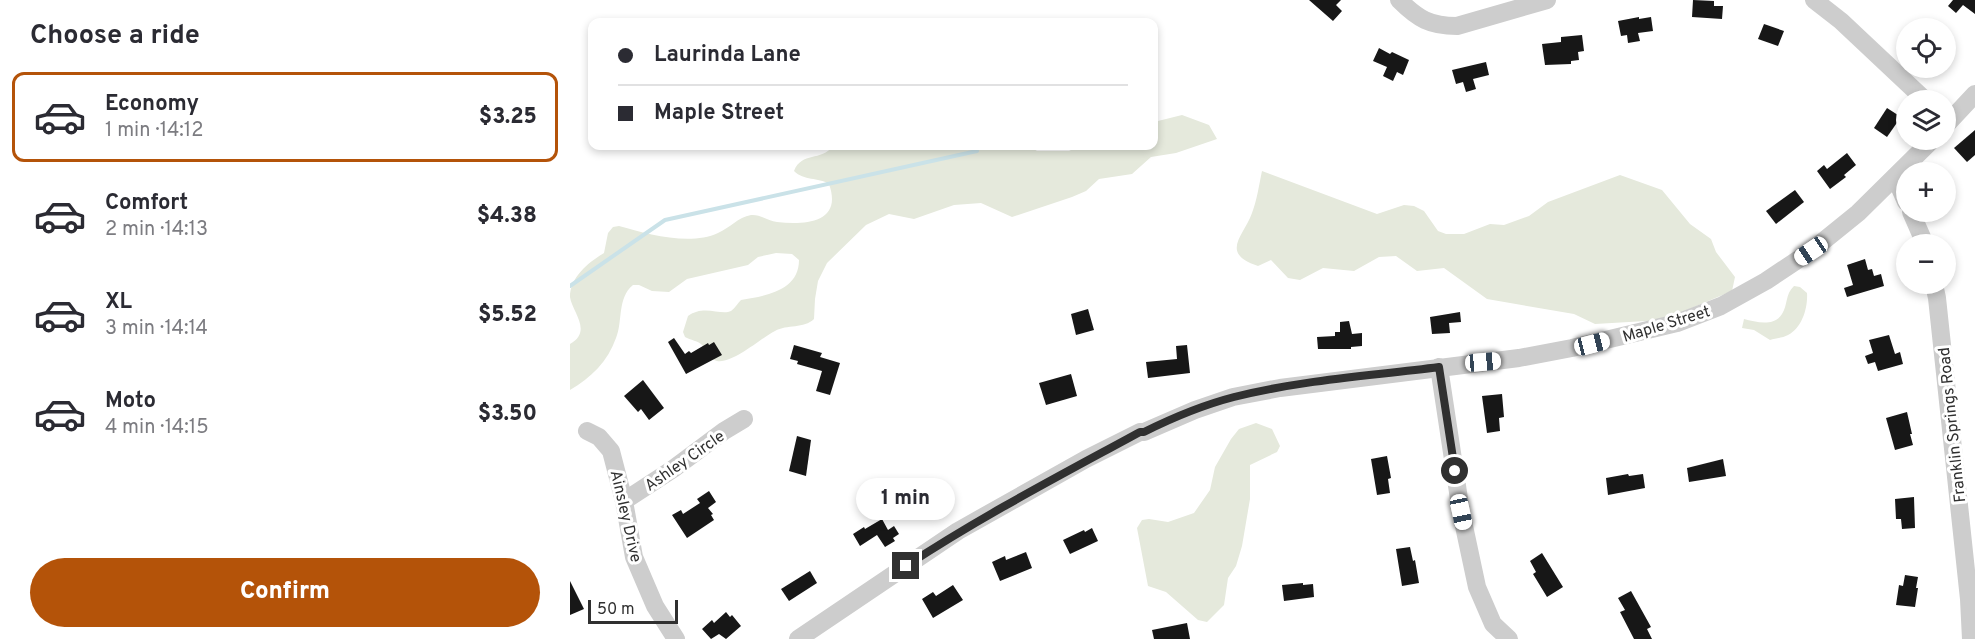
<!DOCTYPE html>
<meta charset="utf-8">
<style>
:root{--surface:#fff;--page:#f2f2f3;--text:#2b2b33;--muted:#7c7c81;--line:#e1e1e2;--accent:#b45309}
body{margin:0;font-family:Overpass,sans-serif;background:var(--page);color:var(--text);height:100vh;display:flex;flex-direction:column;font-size:22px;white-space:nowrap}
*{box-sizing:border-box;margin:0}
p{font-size:20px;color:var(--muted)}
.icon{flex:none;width:33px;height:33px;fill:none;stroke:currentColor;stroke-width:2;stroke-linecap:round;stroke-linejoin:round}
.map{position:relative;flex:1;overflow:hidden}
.sheet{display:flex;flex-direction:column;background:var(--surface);width:570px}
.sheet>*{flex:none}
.guide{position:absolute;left:18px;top:18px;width:570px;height:132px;border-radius:12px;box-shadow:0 3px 9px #0003;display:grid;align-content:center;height:132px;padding:0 30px;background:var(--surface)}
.tools{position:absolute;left:1326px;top:18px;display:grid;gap:12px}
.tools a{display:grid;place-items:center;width:60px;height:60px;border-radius:50%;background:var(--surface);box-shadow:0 3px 9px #0003;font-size:30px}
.scale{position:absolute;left:18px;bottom:15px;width:90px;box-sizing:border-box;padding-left:6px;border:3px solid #303030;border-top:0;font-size:16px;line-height:21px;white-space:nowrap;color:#303030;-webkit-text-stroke:4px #fff;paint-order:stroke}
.end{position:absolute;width:27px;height:27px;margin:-14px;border:8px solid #303030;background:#fff;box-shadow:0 0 0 3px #fff}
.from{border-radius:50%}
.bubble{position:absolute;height:42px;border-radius:21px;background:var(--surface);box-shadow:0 3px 9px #0003;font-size:20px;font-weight:800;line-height:42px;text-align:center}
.car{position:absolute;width:18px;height:36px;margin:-18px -9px;border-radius:8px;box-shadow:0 0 4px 2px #0007;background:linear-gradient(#fff 24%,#345 0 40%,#fff 0 76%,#345 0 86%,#fff 0)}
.guide b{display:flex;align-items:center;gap:21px;height:57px;font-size:22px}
.guide b+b{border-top:2px solid var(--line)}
.guide i{width:15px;height:15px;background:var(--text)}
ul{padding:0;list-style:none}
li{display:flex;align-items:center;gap:18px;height:90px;margin:0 12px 9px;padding:0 18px;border:3px solid transparent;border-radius:12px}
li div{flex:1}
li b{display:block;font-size:22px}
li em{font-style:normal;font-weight:800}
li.current{border-color:var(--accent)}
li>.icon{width:54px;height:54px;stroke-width:1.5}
h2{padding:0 30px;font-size:27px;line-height:72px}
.cta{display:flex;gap:12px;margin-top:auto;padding:12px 30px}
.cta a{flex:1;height:69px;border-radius:36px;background:var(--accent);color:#fff;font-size:24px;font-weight:800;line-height:69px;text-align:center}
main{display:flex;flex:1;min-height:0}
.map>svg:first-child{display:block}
.green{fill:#e5e9dc}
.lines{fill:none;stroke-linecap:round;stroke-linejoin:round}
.stream{stroke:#cae2e8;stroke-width:4}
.building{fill:#171717}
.minor{stroke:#cdcdcd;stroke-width:18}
.route{stroke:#303030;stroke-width:8}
.labels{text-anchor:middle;stroke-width:6;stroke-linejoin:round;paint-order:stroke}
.street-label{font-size:16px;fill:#303030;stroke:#fff}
</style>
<main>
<section class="sheet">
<h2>Choose a ride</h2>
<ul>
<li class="current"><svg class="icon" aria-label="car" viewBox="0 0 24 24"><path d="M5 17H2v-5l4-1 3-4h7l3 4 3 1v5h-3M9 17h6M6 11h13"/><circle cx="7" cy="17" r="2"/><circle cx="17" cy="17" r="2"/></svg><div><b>Economy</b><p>1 min · 14:12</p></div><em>$3.25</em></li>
<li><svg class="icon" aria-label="car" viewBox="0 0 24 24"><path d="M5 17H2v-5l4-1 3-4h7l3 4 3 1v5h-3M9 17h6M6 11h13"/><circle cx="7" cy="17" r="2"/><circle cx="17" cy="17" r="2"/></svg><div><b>Comfort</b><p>2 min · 14:13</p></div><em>$4.38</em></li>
<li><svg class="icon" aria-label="car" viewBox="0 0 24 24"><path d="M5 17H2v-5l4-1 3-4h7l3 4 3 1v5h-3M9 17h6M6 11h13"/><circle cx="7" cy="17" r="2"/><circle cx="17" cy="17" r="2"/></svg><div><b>XL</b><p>3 min · 14:14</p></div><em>$5.52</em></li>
<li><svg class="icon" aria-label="car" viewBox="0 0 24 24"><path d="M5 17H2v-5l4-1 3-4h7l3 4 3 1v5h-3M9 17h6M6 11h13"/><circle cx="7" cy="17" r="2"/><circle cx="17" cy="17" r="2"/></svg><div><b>Moto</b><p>4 min · 14:15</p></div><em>$3.50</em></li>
</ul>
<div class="cta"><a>Confirm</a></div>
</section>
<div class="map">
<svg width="1405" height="639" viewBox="0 0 1405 639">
<rect width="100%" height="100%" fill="#fff"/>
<g class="green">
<path d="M612,115L639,125L647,139L606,153L581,157L562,174L529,179L516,191L502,197L442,217L411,203L384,205L344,219L319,214L296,225L257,263L248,281L245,299L244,319C234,329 217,324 205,331C191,338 163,364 147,361C138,359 138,350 132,345C129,341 120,340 115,337L113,332L118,316C134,304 151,316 161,311C165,308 168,303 171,300C195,296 229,291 229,260L222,254L206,253L188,257L178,265L117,279L99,292L82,291L69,285H63C47,298 53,321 46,338C38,361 21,378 0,390V344C23,331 2,312 0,297C0,277 19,262 34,253L38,233L43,227L49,226C77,234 120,246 148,233C160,228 168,217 181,215C190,214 198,221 207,222C235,225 273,223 259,184C248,177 234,181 224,171C232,151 251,162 263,146H459L467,151H499L509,146H584V122Z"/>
<path d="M692,171L807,214L834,205L844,206L854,211L868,231L876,234H894L920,224L934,225L959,216L978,202L1050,175L1092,190L1120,224L1141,239L1146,252L1165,277L1162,291L1093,320L1025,324L1004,314L917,299L874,268L847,271L826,256L809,257L784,271L753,268L730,280L718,278L701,260L688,266C649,253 674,236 682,213C687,200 689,185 692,171Z"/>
<path d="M1224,286L1230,287L1237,293C1238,308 1232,328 1218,335C1213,338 1206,338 1200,340L1184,330L1172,328L1174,319C1186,322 1204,327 1212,314C1218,305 1215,294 1224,286Z"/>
<path d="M686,423L702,429L710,446L707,452L680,465V499L672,546L666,566L658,578L654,605L637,622L628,620L596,592L578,586L567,528L572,520L579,519L598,522L624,513L640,490L645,467L661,439L669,429Z"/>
</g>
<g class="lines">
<path class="stream" d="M0,286L95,220L407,151"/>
</g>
<g class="building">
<path d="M739,0H771L766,5L772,11L763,21Z"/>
<path d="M1123,0L1144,1V6H1153L1152,19L1122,17Z"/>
<path d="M1383,0H1405V14L1393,5L1386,13L1378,6Z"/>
<path d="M1069,17V19L1081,17L1083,31L1068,33L1070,41L1058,43L1057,35L1051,36L1048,21Z"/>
<path d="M1194,24L1214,31L1208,46L1188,39Z"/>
<path d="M1012,35L1014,51L1008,52L1009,60L1001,61V64L975,65L972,44L991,42V37Z"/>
<path d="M809,48L820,54L822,52L839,60L833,75L827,72L823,81L813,76L817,67L803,61Z"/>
<path d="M916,62L919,75L903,79L906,89L896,92L893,82L886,84L882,70Z"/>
<path d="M1317,108L1331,117L1317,137L1304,128Z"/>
<path d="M1405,130V155L1397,162L1384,148Z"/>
<path d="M1277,153L1286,165L1274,175L1276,177L1260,189L1247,171L1254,165L1257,169Z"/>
<path d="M1225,190L1234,202L1206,224L1196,211Z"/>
<path d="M1295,259L1298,270L1302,269L1304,276L1311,274L1314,286L1277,297L1274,288L1283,285L1277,265Z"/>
<path d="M518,309L524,330L506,335L501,314Z"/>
<path d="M890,312L891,322L879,323L880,333L862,334L860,317Z"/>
<path d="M779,321L782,334L792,333V346L781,347V349H748L747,337L765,336V332H770V322Z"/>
<path d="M1319,335L1325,354L1330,352L1333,364L1308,371L1305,362L1298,364L1295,356L1303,353L1299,340Z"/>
<path d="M104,338L115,354L119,351L121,353L138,343L139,345L144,342L152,355L116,374L98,342Z"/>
<path d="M224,345L252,353L250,357L270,363L260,395L246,391L252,371L227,364L228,361L220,359Z"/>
<path d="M617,345L620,373L578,378L576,362L607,359L606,346Z"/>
<path d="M501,374L507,396L476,405L469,383Z"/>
<path d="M73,380L94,408L79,420L71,409L68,412L54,396Z"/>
<path d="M932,394L934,417L929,418L930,431L917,433L912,396Z"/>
<path d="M1337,412L1342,434H1340L1343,445L1325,450L1316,418Z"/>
<path d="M227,436L241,440L236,476L219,471Z"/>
<path d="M817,456L821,478L818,479L820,493L807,495L801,459Z"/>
<path d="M1153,459L1156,476L1119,482L1117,468Z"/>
<path d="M1058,474L1059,476L1073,474L1075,488L1038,495L1036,478Z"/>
<path d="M139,491L146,502L138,508L143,514L141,515L144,520L117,538L102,515L111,510L113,514L130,503L127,499Z"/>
<path d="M1344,497L1345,528L1332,529L1331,519H1326L1325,499Z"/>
<path d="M312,519L318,530L324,526L329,534L323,538L325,541L315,547L307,535L290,546L283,534L294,527L295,529Z"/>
<path d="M522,528L528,541L500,554L493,540L514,530L515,532Z"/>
<path d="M840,547L843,561L845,560L849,583L832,586L826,549Z"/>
<path d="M456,552L462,568L430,581L422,562L435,556L436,560Z"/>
<path d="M972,553L993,587L977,597L963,574L966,572L960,561Z"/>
<path d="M240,571L247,583L219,601L211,589Z"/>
<path d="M1335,575L1348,577L1346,588H1348L1345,607L1326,605L1329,585L1333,586Z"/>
<path d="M0,581L14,609L0,615Z"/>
<path d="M733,583V585L743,584L744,597L714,601L712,585Z"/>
<path d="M383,585L393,600L363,618L352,599L363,592L366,596Z"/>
<path d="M1061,591L1081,627L1077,629L1082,639H1064L1050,612L1055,610L1048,598Z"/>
<path d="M156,612L160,617L162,615L171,626L156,639L149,634L141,639L132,629L142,620L144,623Z"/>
<path d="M617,623L620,639H584L582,630Z"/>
</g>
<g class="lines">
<g class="minor">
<path d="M829,0C848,19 860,26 887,26L977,0"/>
<path d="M1244,0L1271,21L1355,100"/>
<path d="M1376,125L1405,94"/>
<path d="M1325,177L1336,202"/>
<path d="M1341,212L1355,244"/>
<path d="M1364,284L1367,298L1399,599L1401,639"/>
<path d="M869,367L891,512L907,587L923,624L939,639"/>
<path d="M17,431L29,437L41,451L54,501L64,557L85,606L106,639"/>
<path d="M54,501L103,469L154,431L174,419"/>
<path d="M228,639L388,531L516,459L570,432H574L625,410L663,397L710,388L949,358L1002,348L1107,323L1151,306L1196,281L1241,251L1288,213L1362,140"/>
</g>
</g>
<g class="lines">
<path class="route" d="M336,566C412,516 491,475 570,432H574C602,418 633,405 664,397C731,380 801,376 869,367L885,471"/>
</g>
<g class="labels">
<g class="street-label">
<text transform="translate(1096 323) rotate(-17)" y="6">Maple Street</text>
<text transform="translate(1381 425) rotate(-96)" y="6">Franklin Springs Road</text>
<text transform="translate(114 460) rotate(-35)" y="6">Ashley Circle</text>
<text transform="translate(57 516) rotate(77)" y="6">Ainsley Drive</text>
</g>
</g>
</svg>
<div class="tools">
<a><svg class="icon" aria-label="locate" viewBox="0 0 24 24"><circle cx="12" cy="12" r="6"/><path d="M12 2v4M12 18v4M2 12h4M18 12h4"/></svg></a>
<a><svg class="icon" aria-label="layers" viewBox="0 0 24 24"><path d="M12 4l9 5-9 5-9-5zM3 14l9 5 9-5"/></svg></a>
<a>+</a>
<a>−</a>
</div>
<div class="scale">50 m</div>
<i class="end from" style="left:885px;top:471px"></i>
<i class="end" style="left:336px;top:566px"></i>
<div class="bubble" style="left:286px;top:478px;width:99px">1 min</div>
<i class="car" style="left:1241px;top:251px;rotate:236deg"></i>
<i class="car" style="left:1022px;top:344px;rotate:76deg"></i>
<i class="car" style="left:913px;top:362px;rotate:85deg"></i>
<i class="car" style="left:891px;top:512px;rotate:168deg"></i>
<div class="guide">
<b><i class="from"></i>Laurinda Lane</b>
<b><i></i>Maple Street</b>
</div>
</div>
</main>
